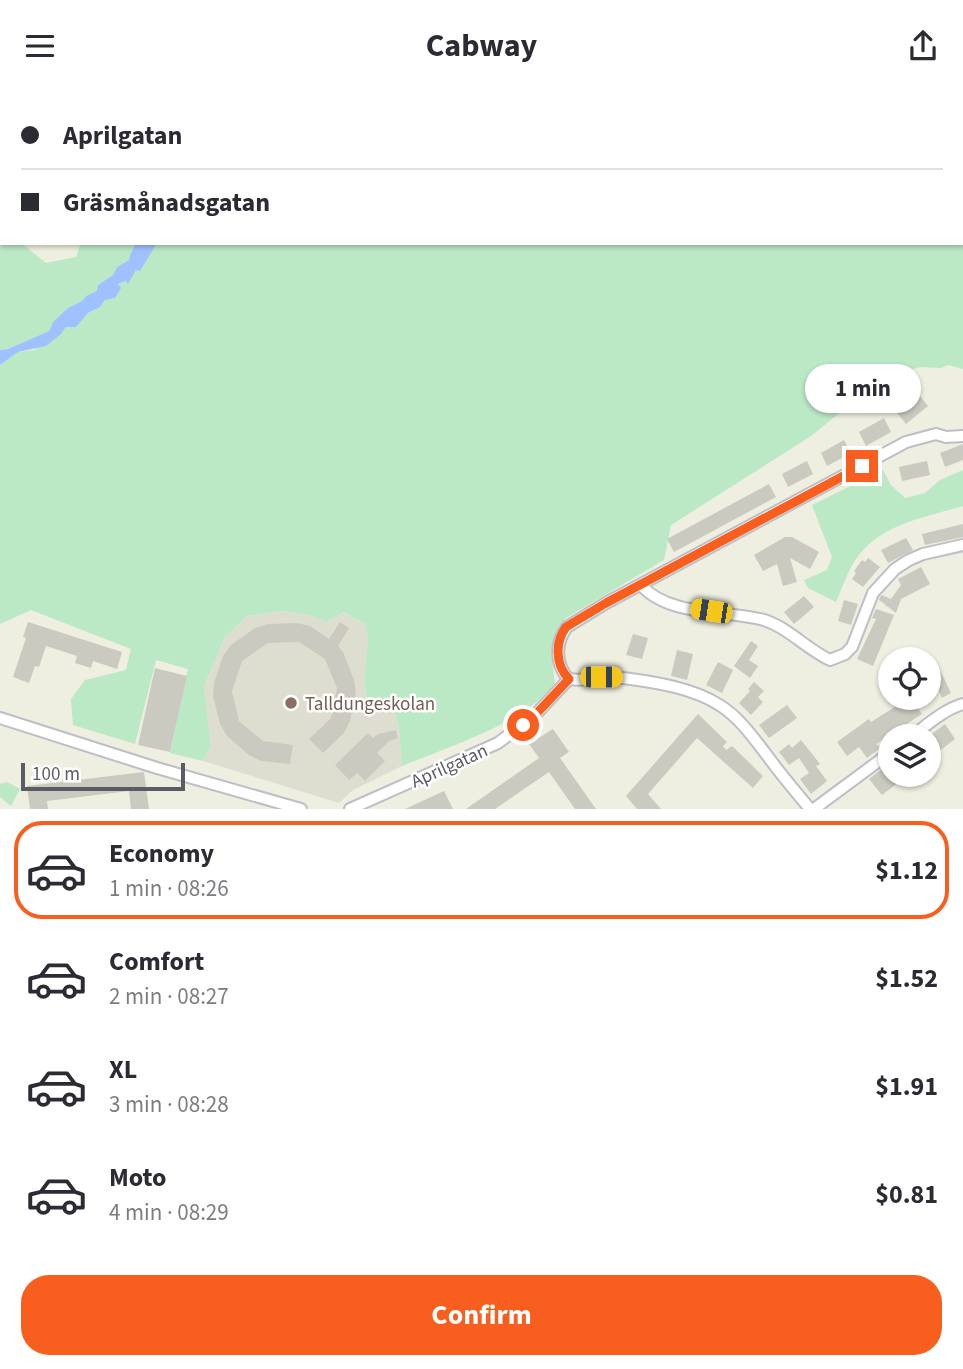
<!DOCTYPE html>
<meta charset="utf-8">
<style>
:root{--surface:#fff;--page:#f2f2f3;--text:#2b2b33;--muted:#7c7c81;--line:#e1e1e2;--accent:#f85e1d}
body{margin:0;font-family:"Source Sans 3",sans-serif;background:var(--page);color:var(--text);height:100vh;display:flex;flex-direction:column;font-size:26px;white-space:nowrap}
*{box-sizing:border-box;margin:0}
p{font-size:23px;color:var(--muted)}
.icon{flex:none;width:38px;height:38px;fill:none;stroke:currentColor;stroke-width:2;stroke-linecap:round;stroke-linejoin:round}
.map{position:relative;height:718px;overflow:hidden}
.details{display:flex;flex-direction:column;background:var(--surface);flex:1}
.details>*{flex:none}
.hud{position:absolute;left:0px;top:0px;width:964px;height:154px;box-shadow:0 2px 5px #0004;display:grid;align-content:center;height:154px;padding:0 21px;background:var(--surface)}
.fabs{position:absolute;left:878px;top:556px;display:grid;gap:14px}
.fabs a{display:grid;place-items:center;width:63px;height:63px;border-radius:50%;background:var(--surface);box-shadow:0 2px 5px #0004;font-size:35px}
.scale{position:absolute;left:21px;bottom:18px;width:164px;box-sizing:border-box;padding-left:7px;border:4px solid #5a5c64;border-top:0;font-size:19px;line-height:24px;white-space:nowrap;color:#5a5c64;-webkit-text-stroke:5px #fff;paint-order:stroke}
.end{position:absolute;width:32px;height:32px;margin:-16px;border:9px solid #f85e1d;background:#fff;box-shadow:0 0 0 4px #fff}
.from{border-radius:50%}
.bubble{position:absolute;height:49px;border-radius:24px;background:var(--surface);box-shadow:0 2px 5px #0004;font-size:23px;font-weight:700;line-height:49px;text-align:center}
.car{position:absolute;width:21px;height:42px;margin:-21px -10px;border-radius:9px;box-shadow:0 0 5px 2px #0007;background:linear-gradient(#f5c518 24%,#345 0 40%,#f5c518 0 76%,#345 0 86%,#f5c518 0)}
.hud b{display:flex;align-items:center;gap:24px;height:66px;font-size:26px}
.hud b+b{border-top:2px solid var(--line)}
.hud i{width:18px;height:18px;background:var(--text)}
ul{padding:12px 0 0;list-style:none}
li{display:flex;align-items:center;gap:21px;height:98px;margin:0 14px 10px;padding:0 7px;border:4px solid transparent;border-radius:28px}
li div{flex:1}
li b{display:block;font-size:26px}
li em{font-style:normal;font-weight:700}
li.on{border-color:var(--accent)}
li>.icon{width:63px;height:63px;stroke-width:1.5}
.action{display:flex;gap:14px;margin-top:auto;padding:14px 21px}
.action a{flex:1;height:80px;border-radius:28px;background:var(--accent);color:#fff;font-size:28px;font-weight:700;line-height:80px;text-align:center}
header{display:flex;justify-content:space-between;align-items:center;height:91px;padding:0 21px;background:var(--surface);font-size:32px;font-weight:700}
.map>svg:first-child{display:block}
.education{fill:#deded0}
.green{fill:#bbe8c5}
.water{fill:#a0c1ff}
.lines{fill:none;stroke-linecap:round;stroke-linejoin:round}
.stream{stroke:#a0c1ff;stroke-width:3.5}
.building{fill:#cbcac0}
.minor-casing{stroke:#bebfc6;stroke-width:14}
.minor{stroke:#fff;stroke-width:10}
.route{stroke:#f85e1d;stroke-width:9}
.education-dot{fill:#8d6e63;stroke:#fff;stroke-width:2.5}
.labels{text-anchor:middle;stroke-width:5;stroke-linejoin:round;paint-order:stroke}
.education-label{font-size:19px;fill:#785e54;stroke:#fff;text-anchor:start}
.street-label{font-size:19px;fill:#5a5c64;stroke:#fff}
</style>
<header><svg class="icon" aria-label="menu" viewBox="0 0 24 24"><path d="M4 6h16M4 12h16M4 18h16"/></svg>Cabway<svg class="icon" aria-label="share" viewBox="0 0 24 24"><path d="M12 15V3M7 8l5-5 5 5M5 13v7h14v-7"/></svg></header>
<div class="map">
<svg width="963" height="718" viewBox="0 0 963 718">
<rect width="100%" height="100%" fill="#eeeee1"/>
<path class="education" d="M282,520L309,524L326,531L342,521L364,532L368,546L364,591L367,608L395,623L399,637L402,675L353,699L339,712L203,670L211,655L204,595L225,546L247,525Z"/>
<g class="green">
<path d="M16,0H208L206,2H19Z"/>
<path d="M342,0H963V278L948,274L941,277L920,276L903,281L843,319L811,345L671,434L664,469L566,527C547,548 552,568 555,594C521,633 450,655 402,675L399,637L395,623L367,608L364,591L368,546L364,532L343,521L326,531L309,524L282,520L247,525L225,546L204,595L211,655L203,670L170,662L188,578L156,569L135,653L73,634L71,608L85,589L126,579L131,558L31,519L0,533V274L18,261L34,259L61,243L66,236H76L88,222L100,216L118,193L127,190L136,179H140L157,152H962V2H340Z"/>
<path d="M0,146H2V152H21L46,172L76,166L81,152H136L130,164L129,169L117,176L113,184L98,194V200L86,205L82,210L68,217L53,231L49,240L8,258L0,259Z"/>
<path d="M883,379L891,394L905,407L925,402L940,389L963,379V415C930,425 888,432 864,458C850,472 844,493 836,511L808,497L804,489L827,479L832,466L812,414Z"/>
<path d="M7,691L20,698L11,715L0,706V693Z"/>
</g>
<path class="water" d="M136,152H157L140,180L136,179L128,193L126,190L118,193L121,197L115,207L105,209L100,216L88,222L76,236H66L61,243L46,255L18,261L0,274V259L8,258L49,240L53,231L68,217L82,210L86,205L97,200L98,194L113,184L117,176L129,169L130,164Z"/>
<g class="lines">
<g class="stream">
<path d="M705,0L706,2"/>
<path d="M768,0L769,2"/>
</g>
</g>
<g class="building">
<path d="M919,304L928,315L906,333L897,322Z"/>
<path d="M884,327L891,341L866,355L859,341Z"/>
<path d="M844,349L851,362L827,375L821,362Z"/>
<path d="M963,353V369L945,376L940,362Z"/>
<path d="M807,370L813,383L788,396L782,383Z"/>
<path d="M927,370L930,384L902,390L899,376Z"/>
<path d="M769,393L776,406L674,461L667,448Z"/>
<path d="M963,433V446L925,454L922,443Z"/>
<path d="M785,446H792L819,461L810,478L790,467L797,491L783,495L777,473L763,480L754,464Z"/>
<path d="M906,447L913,459L888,472L881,459Z"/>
<path d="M868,467L880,476L863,496L852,488L856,482L854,480L862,469L865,471Z"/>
<path d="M921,476L930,493L901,508L896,522L887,515L885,516L886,514L879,509L880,506L882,504L891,508L901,494L898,488Z"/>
<path d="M804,505L814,516L794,533L784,521Z"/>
<path d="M844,509L858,513L851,534L838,530Z"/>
<path d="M876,518L894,524L873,575L857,568L876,528L872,527Z"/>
<path d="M28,531L122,561L117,578L93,570L91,577L75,572L77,565L46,555L39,576L35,575L29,592L13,586L26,547L23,546Z"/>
<path d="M340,531L349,537L338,555L343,561L354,589L356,602L350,630L344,642L323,662L309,648L331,627L337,597L325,568L299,551L268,552L242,570L232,600L239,630L263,650L293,654L290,673L261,670L249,664L227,645L220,633L213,605L214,592L223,565L231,554L255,537L268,533L297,532L310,535L329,548Z"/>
<path d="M633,543L648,547L642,568L626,564Z"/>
<path d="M751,550L758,555L749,569L758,575L750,587L734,575Z"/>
<path d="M677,559L693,563L687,589L671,585Z"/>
<path d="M718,571L733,579L722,602L706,594Z"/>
<path d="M155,577L187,585L170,661L138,654Z"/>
<path d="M940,579L951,602L942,607L931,583Z"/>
<path d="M754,591L764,600L758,606L763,611L751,624L739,612L750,600L748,598Z"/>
<path d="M898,607H911L922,623L876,653L880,657L867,667L859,656L847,665L837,651L869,628L871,631L901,612Z"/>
<path d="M787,614L797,627L769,647L759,634Z"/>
<path d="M698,623L727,651L723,655L726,659L732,655L763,685L753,697L697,647L648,703L661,718H637L626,705Z"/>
<path d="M945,633L955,648L929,668V645Z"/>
<path d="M553,638L569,661L560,667L596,718H575L549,681L495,718H466L539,667L529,653Z"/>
<path d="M396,639L398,647L389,650L377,662L385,670L365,690L357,682L349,689L335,674L368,642L373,647L378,643Z"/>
<path d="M801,649L820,673L816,675L827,690L811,703L800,688L809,682L799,667L789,674L779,661L789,653L792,657Z"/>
<path d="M891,671V684H908L882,704L869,688Z"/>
<path d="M144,681L149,718H131L129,700L47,710L48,718H30L27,695Z"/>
<path d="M444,700L453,718H405Z"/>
</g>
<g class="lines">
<g class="minor-casing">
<g id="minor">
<path d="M641,494C668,525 722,519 760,528C786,534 806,558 830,569L845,563L852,556L873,502L895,478L909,469L923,463L963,454"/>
<path d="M569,588C555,574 555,552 567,536L606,512L906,351L936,343L946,346L963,345"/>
<path d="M569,588C587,591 604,584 623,587C655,591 694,597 721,615C741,628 755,649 769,667C782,685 796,701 810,718"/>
<path d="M0,627L157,677L301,718"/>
<path d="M911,646C927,634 943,619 963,613"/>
<path d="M350,718L498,652L536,623L569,588"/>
<path d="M814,718L891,661"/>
</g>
</g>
<use href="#minor" class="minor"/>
</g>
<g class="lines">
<path class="route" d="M523,634L536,623L569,588C555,574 555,551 566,536L606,512L862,375"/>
</g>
<circle class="education-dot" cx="291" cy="612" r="7"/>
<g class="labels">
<g class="education-label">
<text x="305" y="619">Talldungeskolan</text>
</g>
<g class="street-label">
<text transform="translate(449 674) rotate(-24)" y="7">Aprilgatan</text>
</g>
</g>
</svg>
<div class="fabs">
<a><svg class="icon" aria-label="locate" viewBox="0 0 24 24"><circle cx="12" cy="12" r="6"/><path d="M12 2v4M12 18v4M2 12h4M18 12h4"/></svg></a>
<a><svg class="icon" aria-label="layers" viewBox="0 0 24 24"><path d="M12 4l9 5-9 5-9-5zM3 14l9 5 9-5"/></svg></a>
</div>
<div class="scale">100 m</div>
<i class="end from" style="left:523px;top:634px"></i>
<i class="end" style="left:862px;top:375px"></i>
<div class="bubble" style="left:805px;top:273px;width:116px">1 min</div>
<i class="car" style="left:711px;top:520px;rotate:279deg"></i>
<i class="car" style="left:601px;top:586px;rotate:90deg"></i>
<div class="hud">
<b><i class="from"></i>Aprilgatan</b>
<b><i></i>Gräsmånadsgatan</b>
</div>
</div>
<section class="details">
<ul>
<li class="on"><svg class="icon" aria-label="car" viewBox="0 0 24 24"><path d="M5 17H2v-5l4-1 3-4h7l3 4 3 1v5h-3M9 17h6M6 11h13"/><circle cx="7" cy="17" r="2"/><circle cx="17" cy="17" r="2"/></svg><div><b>Economy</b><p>1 min · 08:26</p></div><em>$1.12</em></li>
<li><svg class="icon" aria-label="car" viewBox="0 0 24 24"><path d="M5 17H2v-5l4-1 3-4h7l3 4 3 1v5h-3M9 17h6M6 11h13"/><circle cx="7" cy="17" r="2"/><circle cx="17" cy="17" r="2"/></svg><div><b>Comfort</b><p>2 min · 08:27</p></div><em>$1.52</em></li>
<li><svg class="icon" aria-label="car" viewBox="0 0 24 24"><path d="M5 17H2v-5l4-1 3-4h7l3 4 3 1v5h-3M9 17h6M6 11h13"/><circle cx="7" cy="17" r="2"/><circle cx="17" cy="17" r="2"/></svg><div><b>XL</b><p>3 min · 08:28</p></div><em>$1.91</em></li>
<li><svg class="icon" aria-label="car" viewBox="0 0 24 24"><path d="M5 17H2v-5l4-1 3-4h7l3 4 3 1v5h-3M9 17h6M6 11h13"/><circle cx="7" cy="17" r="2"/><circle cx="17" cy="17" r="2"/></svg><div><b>Moto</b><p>4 min · 08:29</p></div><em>$0.81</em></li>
</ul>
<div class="action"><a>Confirm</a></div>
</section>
